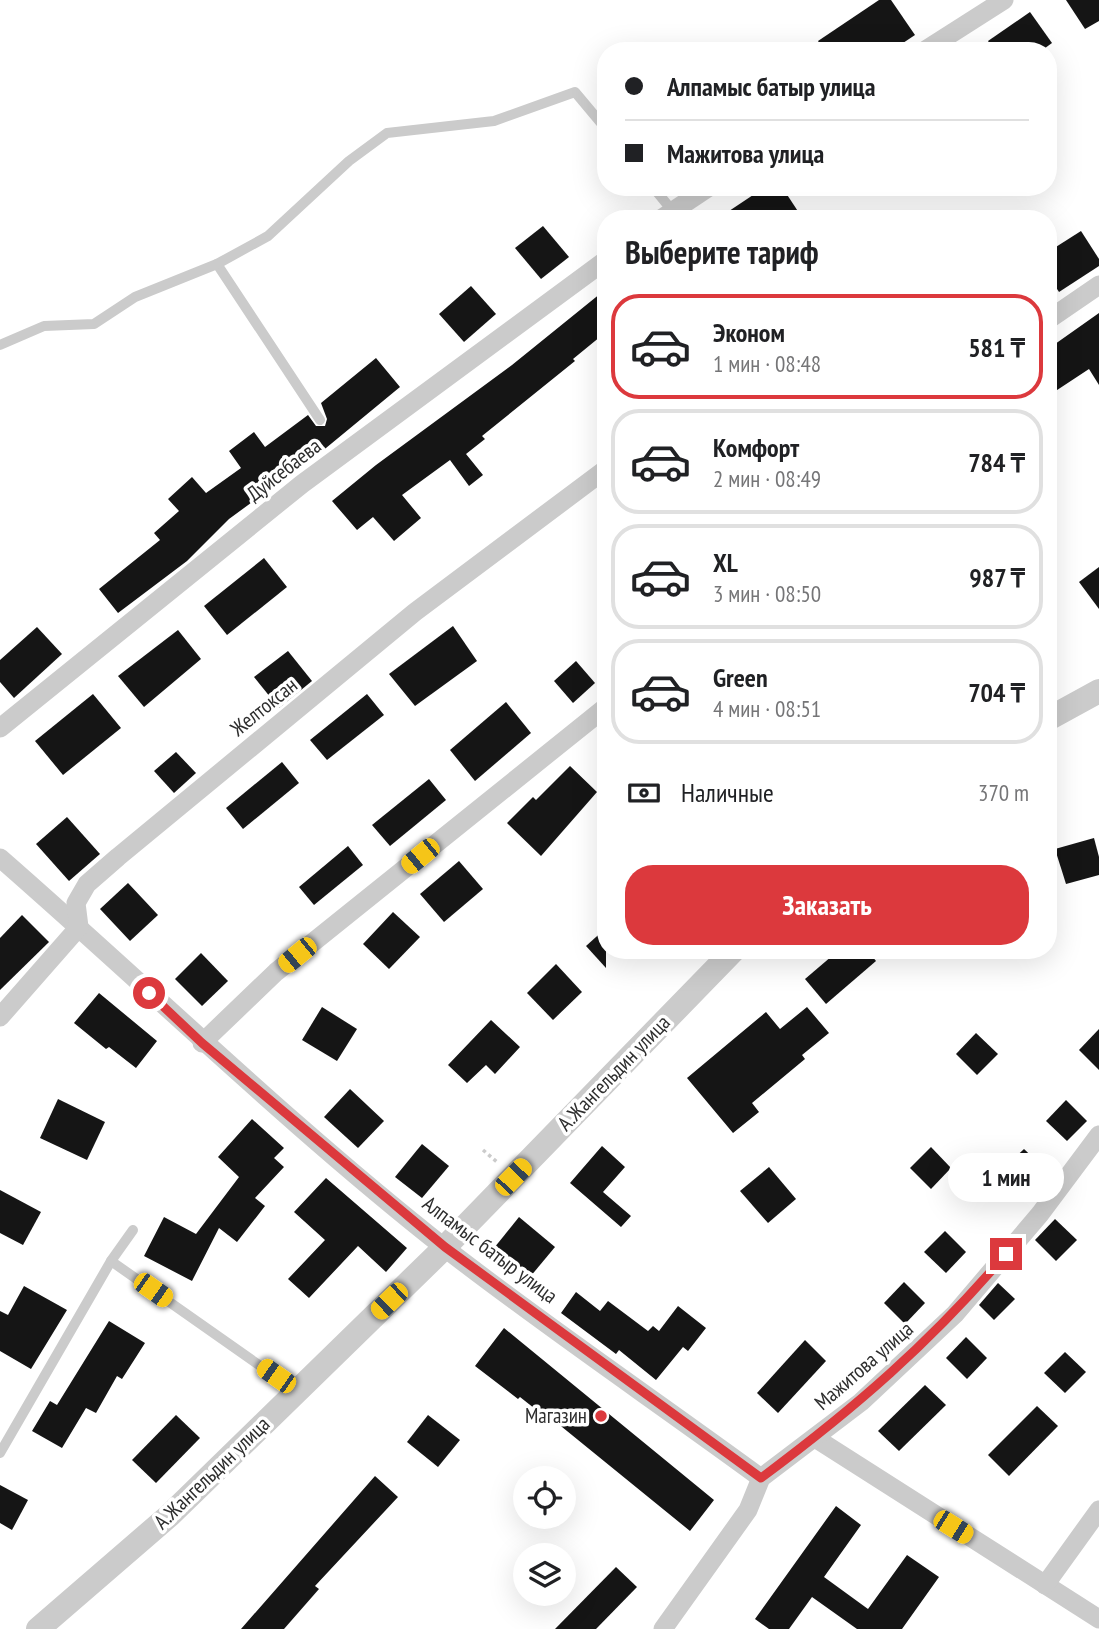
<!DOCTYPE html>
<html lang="ru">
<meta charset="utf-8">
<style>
:root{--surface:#fff;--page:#f6f6f6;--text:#202124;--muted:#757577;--line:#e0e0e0;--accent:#dc393d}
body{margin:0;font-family:"PT Sans Narrow",sans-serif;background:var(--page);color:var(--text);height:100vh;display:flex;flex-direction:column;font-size:26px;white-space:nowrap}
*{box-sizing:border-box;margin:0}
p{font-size:23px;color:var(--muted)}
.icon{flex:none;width:38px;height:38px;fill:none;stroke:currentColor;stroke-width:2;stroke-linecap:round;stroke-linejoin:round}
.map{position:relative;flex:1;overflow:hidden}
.drawer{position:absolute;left:597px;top:210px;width:460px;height:749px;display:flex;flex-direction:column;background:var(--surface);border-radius:28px;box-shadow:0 7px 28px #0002}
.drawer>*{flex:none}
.top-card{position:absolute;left:597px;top:42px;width:460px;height:154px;border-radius:28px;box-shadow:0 7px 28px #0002;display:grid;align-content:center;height:154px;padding:0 28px;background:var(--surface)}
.fabs{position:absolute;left:513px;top:1466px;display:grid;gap:14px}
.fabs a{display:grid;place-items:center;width:63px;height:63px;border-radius:50%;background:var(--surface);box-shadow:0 7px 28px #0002;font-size:35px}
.end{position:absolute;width:32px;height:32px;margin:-16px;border:9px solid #dc393d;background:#fff;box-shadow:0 0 0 4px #fff}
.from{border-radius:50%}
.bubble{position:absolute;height:49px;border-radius:24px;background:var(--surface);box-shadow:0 7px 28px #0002;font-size:23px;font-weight:800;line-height:49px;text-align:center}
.car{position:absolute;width:21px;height:42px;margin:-21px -10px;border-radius:9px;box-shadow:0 0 5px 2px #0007;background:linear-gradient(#f5c518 24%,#345 0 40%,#f5c518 0 76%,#345 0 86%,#f5c518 0)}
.top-card b{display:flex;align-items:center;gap:24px;height:66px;font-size:26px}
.top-card b+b{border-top:2px solid var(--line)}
.top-card i{width:18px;height:18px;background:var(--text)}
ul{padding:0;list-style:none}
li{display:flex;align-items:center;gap:21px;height:105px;margin:0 14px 10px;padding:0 14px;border:4px solid var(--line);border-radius:28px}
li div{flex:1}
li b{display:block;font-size:26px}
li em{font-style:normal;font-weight:800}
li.active{border-color:var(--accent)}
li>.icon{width:63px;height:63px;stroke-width:1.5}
h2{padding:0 28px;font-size:32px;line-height:84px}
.pay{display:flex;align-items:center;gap:18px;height:77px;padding:0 28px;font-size:26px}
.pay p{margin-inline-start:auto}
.cta{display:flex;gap:14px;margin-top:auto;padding:14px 28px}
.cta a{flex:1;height:80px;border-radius:28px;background:var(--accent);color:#fff;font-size:28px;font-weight:800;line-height:80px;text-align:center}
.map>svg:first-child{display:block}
.building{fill:#151515}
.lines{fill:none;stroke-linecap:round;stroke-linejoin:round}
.path{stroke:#cbcbcb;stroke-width:3.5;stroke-dasharray:3.5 3.5;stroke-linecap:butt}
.service{stroke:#cbcbcb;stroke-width:10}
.minor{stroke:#cbcbcb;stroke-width:19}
.tertiary{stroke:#cbcbcb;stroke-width:24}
.route{stroke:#dc393d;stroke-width:9}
.poi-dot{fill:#dc393d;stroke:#fff;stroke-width:2.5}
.labels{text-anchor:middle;stroke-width:7;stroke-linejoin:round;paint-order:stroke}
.street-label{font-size:21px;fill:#2e2e2e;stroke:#fff}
.poi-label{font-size:21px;fill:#2e2e2e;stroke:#fff;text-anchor:end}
</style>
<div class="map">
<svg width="1099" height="1629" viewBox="0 0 1099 1629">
<rect width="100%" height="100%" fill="#fff"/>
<g class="building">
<path d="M879,0H891L915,35L891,51H824L818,41Z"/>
<path d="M1066,0H1099V21L1085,29Z"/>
<path d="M1030,12L1052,43L1041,51H994L988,41Z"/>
<path d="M765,187H782L803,219H717Z"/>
<path d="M543,226L569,257L541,279L515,248Z"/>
<path d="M1081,231L1099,259V266L1059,292L1048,275V252Z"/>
<path d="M471,286L496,314L464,342L439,314Z"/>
<path d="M606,289V332L573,359L575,361L482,436L485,439L466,454L483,475L469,486L450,460L402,495L421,518L394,541L373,517L357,530L332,501L376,465L512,365Z"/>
<path d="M1099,313V385L1089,369L1048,396V349Z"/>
<path d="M376,358L400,387L326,448L229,519L187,561L118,613L99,589L160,540L154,533L179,511L168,499L192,477L206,493L241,468L229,451L254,432L265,447L308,415L316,426H325L327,419L321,403Z"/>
<path d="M264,558L287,587L227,635L204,606Z"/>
<path d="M1099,567V609L1079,582Z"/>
<path d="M453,626L477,661L415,706L389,674Z"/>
<path d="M37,627L62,654L14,698L0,682V660Z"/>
<path d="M178,630L201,659L144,707L118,676Z"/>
<path d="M288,651L312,681L279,708L254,677Z"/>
<path d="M576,661L595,683L573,703L554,681Z"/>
<path d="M93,694L121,728L63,775L35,741Z"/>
<path d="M367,694L384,715L327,760L310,740Z"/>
<path d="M506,702L531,733L475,781L450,750Z"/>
<path d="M176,752L196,773L174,793L154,771Z"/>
<path d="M282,762L299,783L243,829L226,808Z"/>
<path d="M570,766L597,792L541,856L507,823L533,797L536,800Z"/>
<path d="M429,779L446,800L390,846L372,825Z"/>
<path d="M67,817L100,854L69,881L36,844Z"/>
<path d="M1094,838L1099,857V875L1066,884L1055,849Z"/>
<path d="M348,846L363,865L314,905L299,887Z"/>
<path d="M459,861L483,889L444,922L420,894Z"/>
<path d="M128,883L158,915L130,941L100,909Z"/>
<path d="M393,912L420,937L389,969L363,944Z"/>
<path d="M22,915L49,942L0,990V938Z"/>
<path d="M606,928V968L586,946Z"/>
<path d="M839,950H867L876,961L826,1004L805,979Z"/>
<path d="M201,953L228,981L202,1006L175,979Z"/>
<path d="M556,964L582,992L553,1020L527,993Z"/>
<path d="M99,993L157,1041L136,1068L109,1047L106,1049L74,1023Z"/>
<path d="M322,1007L357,1029L337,1061L302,1040Z"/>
<path d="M807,1007L829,1033L802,1055L805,1059L752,1103L759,1112L733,1133L687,1078L766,1012L780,1029Z"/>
<path d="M491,1020L520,1047L495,1074L486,1065L467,1083L448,1065Z"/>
<path d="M1099,1029V1070L1079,1050Z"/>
<path d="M976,1033L998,1054L977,1075L956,1054Z"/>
<path d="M350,1089L384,1121L358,1148L324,1117Z"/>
<path d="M58,1099L105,1122L87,1160L40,1138Z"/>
<path d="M1066,1100L1087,1121L1067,1141L1046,1121Z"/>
<path d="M252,1119L284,1148L274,1158L284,1167L255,1198L265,1206L237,1242L219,1228L192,1281L144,1256L164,1217L196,1234L239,1177L218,1157Z"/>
<path d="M422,1144L449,1166L422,1198L395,1177Z"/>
<path d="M602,1146L625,1167L603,1192L631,1216L621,1227L570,1183Z"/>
<path d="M931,1147L951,1168L931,1189L910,1168Z"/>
<path d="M1024,1149L1045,1169L1025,1190L1003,1169Z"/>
<path d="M769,1167L796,1199L768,1223L740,1191Z"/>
<path d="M326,1178L407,1248L386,1272L358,1246L309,1298L288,1279L325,1240L294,1212Z"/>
<path d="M0,1190L41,1212L23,1245L0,1233Z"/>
<path d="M519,1217L555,1247L530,1277L494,1248Z"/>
<path d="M1055,1219L1077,1240L1056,1261L1035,1240Z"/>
<path d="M945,1231L966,1252L946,1273L924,1252Z"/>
<path d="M904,1282L925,1303L905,1324L884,1303Z"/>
<path d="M998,1283L1015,1299L994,1320L979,1305Z"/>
<path d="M24,1286L67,1310L31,1369L0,1351V1311L8,1315Z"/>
<path d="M576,1292L600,1311L608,1301L648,1331L653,1326L659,1331L678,1306L706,1328L688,1351L683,1347L656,1380L619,1350L616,1354L561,1313Z"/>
<path d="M109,1321L145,1343L122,1379L117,1376L96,1413L86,1408L62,1448L32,1431L50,1401L57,1405Z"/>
<path d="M504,1328L714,1500L690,1531L551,1418L549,1420L520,1397L518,1399L475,1366Z"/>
<path d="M966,1337L987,1358L967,1379L946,1358Z"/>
<path d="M805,1340L826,1361L778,1413L757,1393Z"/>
<path d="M1065,1352L1086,1372L1065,1393L1044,1373Z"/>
<path d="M925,1385L946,1405L899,1451L878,1431Z"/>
<path d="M1037,1406L1058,1426L1009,1476L988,1455Z"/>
<path d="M176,1415L200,1438L156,1483L132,1460Z"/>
<path d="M428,1415L460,1440L438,1467L407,1442Z"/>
<path d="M375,1476L398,1497L315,1586L319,1589L284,1629H241Z"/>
<path d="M0,1485L28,1500L12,1530L0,1523Z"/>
<path d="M836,1506L861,1525L824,1577L868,1609L907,1555L939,1577L902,1629H857L812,1597L789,1629H769L755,1619Z"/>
<path d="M616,1567L637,1587L596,1629H555Z"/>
</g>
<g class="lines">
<path class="path" d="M483,1150L497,1162"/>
<g class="service">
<path d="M653,187L675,214"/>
<path d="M217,264L320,420"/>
<path d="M0,345L44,326L94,324L135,297L217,264L268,236L349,161L387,133L494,121L575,92L606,129"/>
<path d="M111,1261L133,1230"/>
<path d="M0,1453L111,1261L296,1391"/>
</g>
<g class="minor">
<path d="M924,51L1004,0"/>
<path d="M661,219L709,187"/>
<path d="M1048,320L1099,285"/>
<path d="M0,728L302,484L606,260"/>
<path d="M0,858C149,988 290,1126 445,1248C548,1328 656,1401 761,1478"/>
<path d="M0,1017L79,927L76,903L87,884L118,857L415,612L606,469"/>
<path d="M202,1043L276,972L606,707"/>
<path d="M815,1438L1099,1619"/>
<path d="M1045,1585L1099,1510"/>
<path d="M663,1629L748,1510L761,1478L861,1402L955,1314L1040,1214L1099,1135"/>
</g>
<g class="tertiary">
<path d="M1048,719L1099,691"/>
<path d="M38,1629L170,1515L445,1247L734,950"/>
</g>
</g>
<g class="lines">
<path class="route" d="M149,993L202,1043L445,1247L761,1478C855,1408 930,1343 1006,1254"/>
</g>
<circle class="poi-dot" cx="601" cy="1416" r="7"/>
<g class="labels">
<g class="street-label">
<text transform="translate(284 470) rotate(-38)" y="7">Дуйсебаева</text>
<text transform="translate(264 707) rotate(-39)" y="7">Желтоксан</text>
<text transform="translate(614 1073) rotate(-46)" y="7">А.Жангельдин улица</text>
<text transform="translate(490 1250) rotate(37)" y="7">Алпамыс батыр улица</text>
<text transform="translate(864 1366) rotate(-41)" y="7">Мажитова улица</text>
<text transform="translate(212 1473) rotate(-44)" y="7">А.Жангельдин улица</text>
</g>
<g class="poi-label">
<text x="587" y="1423">Магазин</text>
</g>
</g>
</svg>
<div class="fabs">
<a><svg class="icon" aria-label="locate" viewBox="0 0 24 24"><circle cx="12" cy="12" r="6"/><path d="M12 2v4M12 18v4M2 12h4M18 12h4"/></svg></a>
<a><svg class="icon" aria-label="layers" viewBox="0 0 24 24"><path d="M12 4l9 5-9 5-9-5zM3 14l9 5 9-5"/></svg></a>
</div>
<i class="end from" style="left:149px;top:993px"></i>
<i class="end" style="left:1006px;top:1254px"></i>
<div class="bubble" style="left:948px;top:1153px;width:116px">1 мин</div>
<i class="car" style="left:420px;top:856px;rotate:231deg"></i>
<i class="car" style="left:297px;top:955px;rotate:231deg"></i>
<i class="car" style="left:513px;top:1177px;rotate:44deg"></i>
<i class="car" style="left:153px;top:1290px;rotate:125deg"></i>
<i class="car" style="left:389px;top:1301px;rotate:226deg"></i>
<i class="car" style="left:276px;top:1376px;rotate:305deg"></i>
<i class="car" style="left:953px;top:1527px;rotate:122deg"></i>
<div class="top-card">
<b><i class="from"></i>Алпамыс батыр улица</b>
<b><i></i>Мажитова улица</b>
</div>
<section class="drawer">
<h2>Выберите тариф</h2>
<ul>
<li class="active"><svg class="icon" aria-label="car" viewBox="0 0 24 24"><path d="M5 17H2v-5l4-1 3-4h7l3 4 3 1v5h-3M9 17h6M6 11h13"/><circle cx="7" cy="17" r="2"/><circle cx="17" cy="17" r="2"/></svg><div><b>Эконом</b><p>1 мин · 08:48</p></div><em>581 ₸</em></li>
<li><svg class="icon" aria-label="car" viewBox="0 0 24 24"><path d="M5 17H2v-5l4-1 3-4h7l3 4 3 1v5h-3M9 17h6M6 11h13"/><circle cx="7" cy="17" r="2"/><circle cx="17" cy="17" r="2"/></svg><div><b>Комфорт</b><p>2 мин · 08:49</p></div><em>784 ₸</em></li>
<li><svg class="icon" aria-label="car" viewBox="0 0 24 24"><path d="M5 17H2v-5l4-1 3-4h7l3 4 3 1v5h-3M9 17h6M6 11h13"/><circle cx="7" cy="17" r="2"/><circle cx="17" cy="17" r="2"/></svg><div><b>XL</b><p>3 мин · 08:50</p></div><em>987 ₸</em></li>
<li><svg class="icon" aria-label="car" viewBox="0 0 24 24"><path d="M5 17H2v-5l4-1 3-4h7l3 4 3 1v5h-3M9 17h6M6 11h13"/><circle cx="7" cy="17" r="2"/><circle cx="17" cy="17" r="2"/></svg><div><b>Green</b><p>4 мин · 08:51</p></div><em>704 ₸</em></li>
</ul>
<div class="pay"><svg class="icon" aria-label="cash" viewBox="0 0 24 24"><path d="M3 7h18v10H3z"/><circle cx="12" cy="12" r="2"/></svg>Наличные<p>370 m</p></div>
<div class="cta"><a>Заказать</a></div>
</section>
</div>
